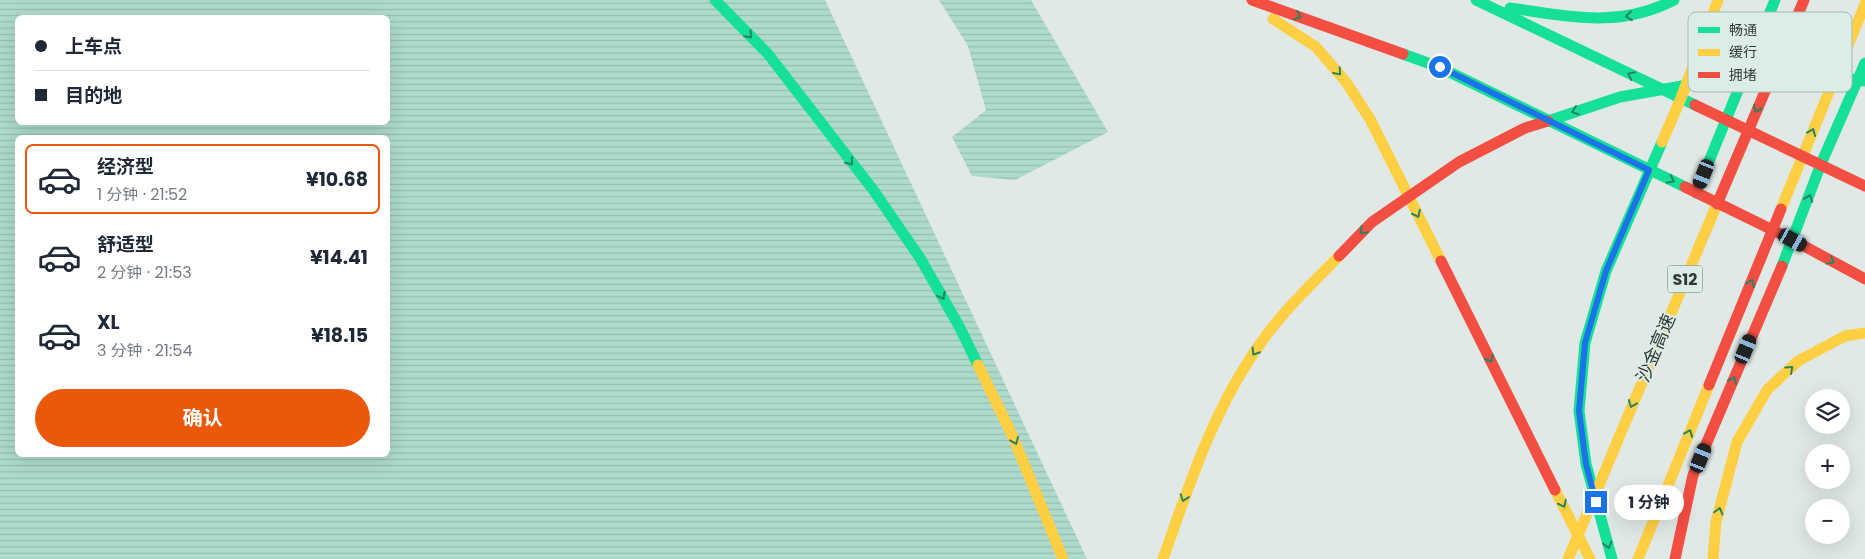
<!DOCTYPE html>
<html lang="zh">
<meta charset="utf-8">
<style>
:root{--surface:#fff;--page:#f6f6f7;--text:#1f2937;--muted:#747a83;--line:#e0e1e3;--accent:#ea580c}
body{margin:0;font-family:Poppins,"Noto Sans SC",sans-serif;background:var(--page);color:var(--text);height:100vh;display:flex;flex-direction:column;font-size:19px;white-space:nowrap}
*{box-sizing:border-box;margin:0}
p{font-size:16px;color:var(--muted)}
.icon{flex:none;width:28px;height:28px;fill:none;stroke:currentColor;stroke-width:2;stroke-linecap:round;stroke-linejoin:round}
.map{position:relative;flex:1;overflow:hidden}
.side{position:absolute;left:15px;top:135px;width:375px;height:322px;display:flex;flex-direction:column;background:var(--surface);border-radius:8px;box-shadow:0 5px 20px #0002}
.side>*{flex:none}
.top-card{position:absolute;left:15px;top:15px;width:375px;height:110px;border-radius:8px;box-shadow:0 5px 20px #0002;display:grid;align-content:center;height:110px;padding:0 20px;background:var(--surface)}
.controls{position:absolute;left:1805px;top:389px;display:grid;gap:10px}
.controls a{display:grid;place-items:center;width:45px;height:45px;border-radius:50%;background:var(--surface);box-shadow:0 5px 20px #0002;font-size:25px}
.end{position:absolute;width:22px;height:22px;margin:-11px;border:6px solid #1a73e8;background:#fff;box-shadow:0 0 0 2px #fff}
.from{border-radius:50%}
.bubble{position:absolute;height:35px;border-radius:18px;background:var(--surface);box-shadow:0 5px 20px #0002;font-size:16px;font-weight:700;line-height:35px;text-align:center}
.car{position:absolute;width:15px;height:30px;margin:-15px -8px;border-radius:6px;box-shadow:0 0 4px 1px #0007;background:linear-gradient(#222 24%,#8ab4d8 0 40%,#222 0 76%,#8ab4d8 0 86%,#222 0)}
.top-card b{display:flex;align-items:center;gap:18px;height:48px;font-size:19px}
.top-card b+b{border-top:1px solid var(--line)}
.top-card i{width:12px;height:12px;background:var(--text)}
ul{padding:9px 0 0;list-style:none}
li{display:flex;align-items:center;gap:15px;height:70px;margin:0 10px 8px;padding:0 10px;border:2px solid transparent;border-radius:8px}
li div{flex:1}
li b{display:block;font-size:19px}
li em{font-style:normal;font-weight:700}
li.selected{border-color:var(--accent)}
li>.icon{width:45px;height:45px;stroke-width:1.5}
.button{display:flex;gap:10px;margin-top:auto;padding:10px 20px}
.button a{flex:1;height:58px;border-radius:30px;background:var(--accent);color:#fff;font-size:20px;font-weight:700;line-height:58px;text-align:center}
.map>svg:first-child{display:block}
.water{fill:url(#water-rules);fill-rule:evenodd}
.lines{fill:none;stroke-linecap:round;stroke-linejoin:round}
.fast{stroke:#16e098;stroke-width:11}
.slow{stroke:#ffcf43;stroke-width:11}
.jam{stroke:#f24e42;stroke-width:11}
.oneway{stroke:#268463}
.route{stroke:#1a73e8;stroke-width:6}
.labels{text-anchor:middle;stroke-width:4;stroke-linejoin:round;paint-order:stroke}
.shield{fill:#dcede7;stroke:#666f6c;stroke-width:1}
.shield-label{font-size:16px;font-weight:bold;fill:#333937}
.street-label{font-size:18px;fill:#333937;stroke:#dcede7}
.key{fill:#dcede7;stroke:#a9b7b2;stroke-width:1}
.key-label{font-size:14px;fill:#333937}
</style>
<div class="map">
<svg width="1865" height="559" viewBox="0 0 1865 559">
<defs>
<pattern id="water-rules" width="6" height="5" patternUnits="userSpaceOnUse" patternTransform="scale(1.25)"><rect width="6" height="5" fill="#aedbcd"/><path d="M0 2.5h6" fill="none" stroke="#96bdb1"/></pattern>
</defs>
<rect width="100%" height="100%" fill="#e0e9e6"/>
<g class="water">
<path d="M0,0H825L1087,559H0ZM18,18H388V122H18ZM18,138H388V455H18Z"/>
<path d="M939,0H1031L1108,132L1015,180L972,176L952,137L986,110L968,46Z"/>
</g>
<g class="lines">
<g class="fast">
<path d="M715,0L768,54L874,191L920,258L959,326L978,365"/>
<path d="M1476,0L1695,105"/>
<path d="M1510,8C1570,16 1617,29 1674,0"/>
<path d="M1403,54L1439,67L1685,187"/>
<path d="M1548,121L1620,97L1727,78L1825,76L1865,81"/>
<path d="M1696,193L1775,0"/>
<path d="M1782,266L1821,164L1865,63"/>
<path d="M1612,559L1586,464L1579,411L1585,343L1606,271L1662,142"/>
</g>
<g class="slow">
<path d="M1273,19L1316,47L1346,82L1370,119L1441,261"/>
<path d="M1662,142L1681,98L1718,0"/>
<path d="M1781,209L1865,4"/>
<path d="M978,365L1013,437L1063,559"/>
<path d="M1555,490L1590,559"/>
<path d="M1163,559C1189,485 1214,408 1260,344C1282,312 1312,284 1339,256"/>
<path d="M1568,559L1717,204"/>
<path d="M1638,559L1709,385"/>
<path d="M1713,559L1716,522L1737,442L1767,390L1798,361L1845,336L1865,333"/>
</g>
<g class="jam">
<path d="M1252,0L1403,54"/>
<path d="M1695,105L1865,186"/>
<path d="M1685,187L1793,240L1865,279"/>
<path d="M1717,204L1804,0"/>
<path d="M1339,256L1372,222L1459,162L1525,128L1548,121"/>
<path d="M1441,261L1555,490"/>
<path d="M1709,385L1781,209"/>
<path d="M1675,559L1693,475L1782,266"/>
</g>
</g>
<defs><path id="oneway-chevron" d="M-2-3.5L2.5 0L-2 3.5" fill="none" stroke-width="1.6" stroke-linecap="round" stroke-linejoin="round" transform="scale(1.25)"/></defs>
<g class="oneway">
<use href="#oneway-chevron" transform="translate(1298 16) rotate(20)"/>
<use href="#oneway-chevron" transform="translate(1629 16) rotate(174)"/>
<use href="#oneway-chevron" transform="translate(749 35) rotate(46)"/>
<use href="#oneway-chevron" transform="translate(1338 72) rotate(49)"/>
<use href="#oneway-chevron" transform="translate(1631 75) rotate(-154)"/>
<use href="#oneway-chevron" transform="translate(1757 109) rotate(113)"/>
<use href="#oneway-chevron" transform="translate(1575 111) rotate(162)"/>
<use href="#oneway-chevron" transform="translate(1812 132) rotate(-68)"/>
<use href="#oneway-chevron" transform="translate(850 162) rotate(51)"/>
<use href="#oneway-chevron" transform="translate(1671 180) rotate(26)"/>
<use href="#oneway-chevron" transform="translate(1809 198) rotate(-70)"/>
<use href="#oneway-chevron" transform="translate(1417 214) rotate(63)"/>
<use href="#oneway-chevron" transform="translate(1363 231) rotate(134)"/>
<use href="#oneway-chevron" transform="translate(1831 261) rotate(29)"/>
<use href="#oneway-chevron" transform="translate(1751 283) rotate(-68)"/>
<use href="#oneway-chevron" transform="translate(942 296) rotate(61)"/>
<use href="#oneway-chevron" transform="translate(1255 352) rotate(122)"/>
<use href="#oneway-chevron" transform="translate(1490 359) rotate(63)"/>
<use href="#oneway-chevron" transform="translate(1790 369) rotate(-42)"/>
<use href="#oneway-chevron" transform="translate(1733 380) rotate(-67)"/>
<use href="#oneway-chevron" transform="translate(1632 404) rotate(112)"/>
<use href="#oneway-chevron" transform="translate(1689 433) rotate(-68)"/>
<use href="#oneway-chevron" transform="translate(1015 441) rotate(67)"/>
<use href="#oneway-chevron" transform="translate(1184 498) rotate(109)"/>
<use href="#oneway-chevron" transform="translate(1563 504) rotate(63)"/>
<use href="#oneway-chevron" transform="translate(1719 511) rotate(-75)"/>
<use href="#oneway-chevron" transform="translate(1608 545) rotate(75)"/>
</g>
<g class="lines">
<path class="route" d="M1440,67L1649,170L1606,271L1585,343L1579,411L1586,464L1596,502"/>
</g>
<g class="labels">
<rect class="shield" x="1667.5" y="265.5" width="35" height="27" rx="4"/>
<g class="shield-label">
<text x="1685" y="285">S12</text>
</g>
<g class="street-label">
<text transform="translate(1656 348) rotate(-67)" y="6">沙金高速</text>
</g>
</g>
<rect x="1688" y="12" width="164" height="80" rx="8" class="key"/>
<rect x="1698" y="27" width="22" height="6" fill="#16e098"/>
<rect x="1698" y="49" width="22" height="7" fill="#ffcf43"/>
<rect x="1698" y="72" width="22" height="6" fill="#f24e42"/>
<g class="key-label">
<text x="1729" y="35">畅通</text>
<text x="1729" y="57">缓行</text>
<text x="1729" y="80">拥堵</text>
</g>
</svg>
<div class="controls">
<a><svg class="icon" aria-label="layers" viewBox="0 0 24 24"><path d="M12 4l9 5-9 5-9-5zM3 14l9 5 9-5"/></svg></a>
<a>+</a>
<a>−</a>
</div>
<i class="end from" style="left:1440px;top:67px"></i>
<i class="end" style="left:1596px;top:502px"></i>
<div class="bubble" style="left:1614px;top:485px;width:70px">1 分钟</div>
<i class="car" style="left:1704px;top:174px;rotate:202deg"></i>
<i class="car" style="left:1793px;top:240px;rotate:119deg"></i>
<i class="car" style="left:1746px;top:349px;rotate:23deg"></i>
<i class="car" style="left:1701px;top:458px;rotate:22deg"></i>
<div class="top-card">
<b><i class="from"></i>上车点</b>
<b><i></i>目的地</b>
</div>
<section class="side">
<ul>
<li class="selected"><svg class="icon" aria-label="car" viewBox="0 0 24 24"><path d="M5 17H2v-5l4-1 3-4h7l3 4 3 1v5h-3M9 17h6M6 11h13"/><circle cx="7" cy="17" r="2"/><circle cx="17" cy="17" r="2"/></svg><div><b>经济型</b><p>1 分钟 · 21:52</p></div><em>¥10.68</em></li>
<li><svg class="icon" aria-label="car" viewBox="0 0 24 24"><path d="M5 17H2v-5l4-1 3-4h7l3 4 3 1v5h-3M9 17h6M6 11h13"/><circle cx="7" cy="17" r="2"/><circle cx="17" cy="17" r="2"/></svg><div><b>舒适型</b><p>2 分钟 · 21:53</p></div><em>¥14.41</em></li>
<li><svg class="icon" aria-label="car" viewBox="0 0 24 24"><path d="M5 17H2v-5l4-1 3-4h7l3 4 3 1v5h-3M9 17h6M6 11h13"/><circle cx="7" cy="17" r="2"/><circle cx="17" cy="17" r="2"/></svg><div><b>XL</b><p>3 分钟 · 21:54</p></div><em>¥18.15</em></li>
</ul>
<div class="button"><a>确认</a></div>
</section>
</div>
